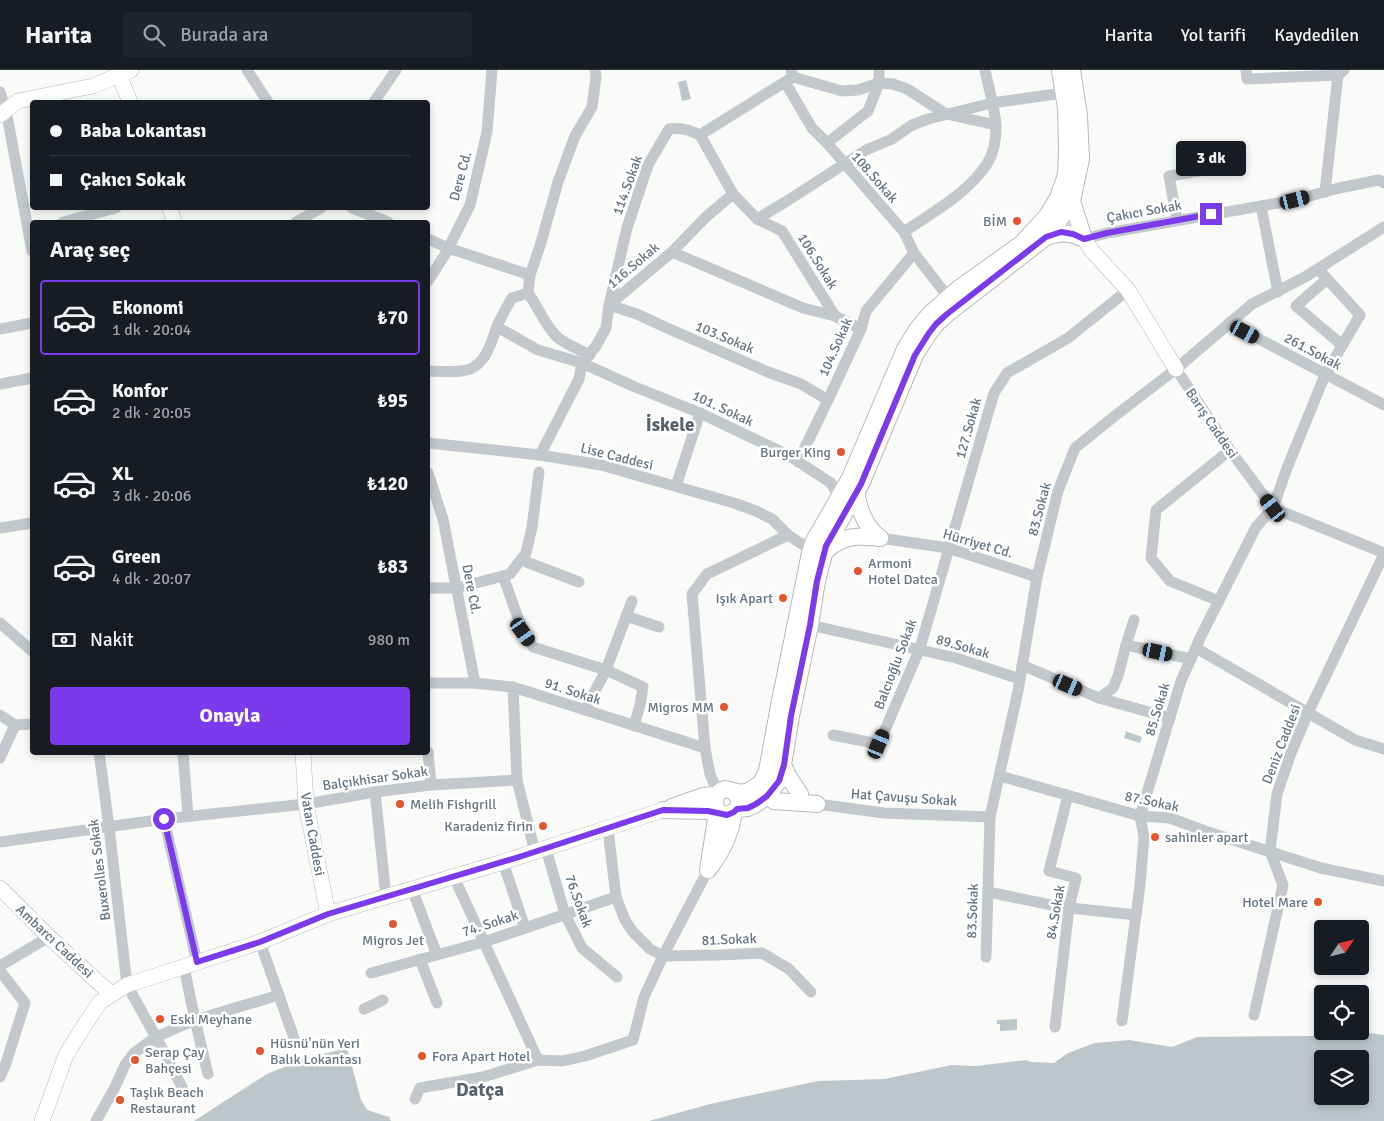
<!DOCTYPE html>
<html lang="tr">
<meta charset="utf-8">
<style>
:root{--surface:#171b24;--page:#20242c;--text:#f1f3f6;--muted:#9ea1a6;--line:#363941;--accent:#7c3aed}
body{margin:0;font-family:Signika,sans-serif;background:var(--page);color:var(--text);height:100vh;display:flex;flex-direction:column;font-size:19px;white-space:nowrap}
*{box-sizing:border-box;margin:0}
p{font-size:16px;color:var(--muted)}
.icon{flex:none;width:28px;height:28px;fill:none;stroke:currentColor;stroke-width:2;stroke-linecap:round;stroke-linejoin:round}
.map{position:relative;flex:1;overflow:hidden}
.sheet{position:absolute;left:30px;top:150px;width:400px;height:535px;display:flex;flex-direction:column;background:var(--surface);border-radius:5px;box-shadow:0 2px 8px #0003}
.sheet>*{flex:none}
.hud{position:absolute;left:30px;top:30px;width:400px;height:110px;border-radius:5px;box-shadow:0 2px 8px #0003;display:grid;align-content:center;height:110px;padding:0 20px;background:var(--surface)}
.needle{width:32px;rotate:55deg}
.controls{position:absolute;left:1314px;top:850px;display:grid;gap:10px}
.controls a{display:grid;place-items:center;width:55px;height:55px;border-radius:5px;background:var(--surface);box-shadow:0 2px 8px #0003;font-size:25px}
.end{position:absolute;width:22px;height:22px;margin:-11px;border:6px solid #7c3aed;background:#fff;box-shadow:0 0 0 2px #fff}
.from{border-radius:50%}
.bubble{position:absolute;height:35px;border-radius:5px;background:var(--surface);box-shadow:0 2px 8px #0003;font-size:16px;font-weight:800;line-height:35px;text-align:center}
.car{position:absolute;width:15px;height:30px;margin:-15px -8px;border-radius:6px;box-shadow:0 0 4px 1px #0007;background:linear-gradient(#222 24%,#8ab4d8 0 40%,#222 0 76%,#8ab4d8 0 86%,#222 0)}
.hud b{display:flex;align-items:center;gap:18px;height:48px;font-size:19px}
.hud b+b{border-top:1px solid var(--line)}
.hud i{width:12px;height:12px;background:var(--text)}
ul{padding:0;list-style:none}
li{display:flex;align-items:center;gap:15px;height:75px;margin:0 10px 8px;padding:0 10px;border:2px solid transparent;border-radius:5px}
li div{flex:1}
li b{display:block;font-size:19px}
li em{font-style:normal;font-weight:800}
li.active{border-color:var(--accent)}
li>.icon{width:45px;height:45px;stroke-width:1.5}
h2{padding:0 20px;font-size:22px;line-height:60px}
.pay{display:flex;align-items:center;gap:12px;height:55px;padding:0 20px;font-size:19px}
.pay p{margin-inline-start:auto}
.primary-button{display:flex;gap:10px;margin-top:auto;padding:10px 20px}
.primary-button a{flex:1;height:58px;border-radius:5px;background:var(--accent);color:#fff;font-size:20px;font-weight:800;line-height:58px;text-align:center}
header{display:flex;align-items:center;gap:30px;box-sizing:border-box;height:70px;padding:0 25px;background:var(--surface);border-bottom:1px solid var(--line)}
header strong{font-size:24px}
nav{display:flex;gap:28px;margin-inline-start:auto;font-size:18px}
.search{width:350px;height:45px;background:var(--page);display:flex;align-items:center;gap:12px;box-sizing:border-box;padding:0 18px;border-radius:5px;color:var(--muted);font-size:19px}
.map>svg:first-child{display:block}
.water{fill:#bbc7cb;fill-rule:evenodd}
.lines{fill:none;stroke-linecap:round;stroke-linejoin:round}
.secondary-casing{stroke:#b3babf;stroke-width:16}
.primary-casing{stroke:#b5babe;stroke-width:18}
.street{stroke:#c3c8cc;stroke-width:11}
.secondary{stroke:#fff;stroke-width:15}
.primary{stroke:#fff;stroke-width:16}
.route{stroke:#7c3aed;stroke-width:6}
.poi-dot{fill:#e4572e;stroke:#fff;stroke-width:2}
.labels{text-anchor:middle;stroke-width:5;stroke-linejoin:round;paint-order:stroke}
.street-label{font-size:14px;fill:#657683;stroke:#fff}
.poi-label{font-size:14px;fill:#657683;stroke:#fff;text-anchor:start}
.district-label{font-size:19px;font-weight:bold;fill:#57646e;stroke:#fff}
</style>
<header>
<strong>Harita</strong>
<div class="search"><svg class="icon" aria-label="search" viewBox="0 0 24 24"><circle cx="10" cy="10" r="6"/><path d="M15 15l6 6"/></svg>Burada ara</div>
<nav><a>Harita</a><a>Yol tarifi</a><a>Kaydedilen</a></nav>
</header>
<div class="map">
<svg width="1384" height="1051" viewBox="0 0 1384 1051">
<rect width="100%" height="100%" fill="#fafaf8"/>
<g class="water">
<path d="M686,10L691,29L682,31L678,12Z"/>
<path d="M1125,661L1142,667L1140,673L1124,668L1126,663Z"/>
<path d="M1017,949V960L1000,961V954H997V950Z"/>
<path d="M1369,963L1384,965V1051H649L710,1034L818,1011L884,1009L952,995L975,996L1026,990L1031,992L1054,993L1068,983L1095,973L1129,970L1172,977L1197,967L1309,966ZM1322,989H1360V1026H1322Z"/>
<path d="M347,978L361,1030L367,1040L389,1047L391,1051H194L267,1004L304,989Z"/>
</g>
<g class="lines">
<g class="secondary-casing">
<g id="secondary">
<path d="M119,5L130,32"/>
<path d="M0,45L18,31L93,16L131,0"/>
<path d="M170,138L174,152"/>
<path d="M1084,169L1092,181L1128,220L1176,299"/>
<path d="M303,682L306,734L328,844"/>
<path d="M0,818L49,867L111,924"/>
<path d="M42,1051L66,985L82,959L100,932L127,915L260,872L328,844L503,792L663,740"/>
</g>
</g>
<g class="primary-casing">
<g id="primary">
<path d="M1072,131L1084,169"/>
<path d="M1046,167C1062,162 1068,162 1084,169"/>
<path d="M856,422C859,439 866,458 880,468"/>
<path d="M826,481C843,464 858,466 880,468"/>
<path d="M783,695L788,706L800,724"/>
<path d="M725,719C736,720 745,732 735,741C733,742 729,744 727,745L717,742L715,734L716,725L722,720Z"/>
<path d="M733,721L742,723L749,721L761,713L767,701L779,636L810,483L814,471L850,408L905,279L918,258L930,244L958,219L1021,174L1047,146L1058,128L1066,105L1067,81L1066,38L1060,0"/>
<path d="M760,721L774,731L817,734"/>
<path d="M672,737L703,726L716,725"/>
<path d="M737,739L748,738L756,734L767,726L779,711L783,695L791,646L810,555L817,511L826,476L861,414L915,285L929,263L936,254L947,244L1046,167L1059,151L1072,131L1081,89L1079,46L1072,0"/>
<path d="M663,740L708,741L717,742L708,800"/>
<path d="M711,796C723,780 731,762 734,742"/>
</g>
</g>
<g class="street">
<path d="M247,0L268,32"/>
<path d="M791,0L793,7L842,21L858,20L879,13L893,14L907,19L946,44L996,55"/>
<path d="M879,0V13L868,41L827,73L904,162L914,183L948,227"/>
<path d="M1246,0L1247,9L1338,5L1344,0"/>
<path d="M793,7L700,65C689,60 681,57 669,59L648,95L627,158L609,235L637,244L667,258L768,302L801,314L828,330"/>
<path d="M785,12L812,58L827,73"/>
<path d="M0,22L6,40L32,181"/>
<path d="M374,32L396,0"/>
<path d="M700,65L733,124L757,149L782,161L835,246"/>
<path d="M1325,122L1338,5"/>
<path d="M1261,136L1278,222"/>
<path d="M352,138L388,152"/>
<path d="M757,149L787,131L866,80L892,69L912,55L928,49L992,33L1063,23"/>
<path d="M1177,150L1169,106L1217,98"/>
<path d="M63,152L116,138"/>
<path d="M296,152L321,138"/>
<path d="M904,162C933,142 967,124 987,94C994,83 996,69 996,57C996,42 988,16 985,0"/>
<path d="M428,169L448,178L530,205"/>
<path d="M1084,169L1107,163L1295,130L1339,118L1379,110L1384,113"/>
<path d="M672,182L803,238L835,246L861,259"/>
<path d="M1327,209L1296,236L1342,275"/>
<path d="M428,211L446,183L470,135L487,62L492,0"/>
<path d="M528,223C538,237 544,253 556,266C563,273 580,280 590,285"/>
<path d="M1229,253L1384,335"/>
<path d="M497,257L538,280L582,293L635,317L700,343L788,385L831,413L839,427"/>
<path d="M0,259L32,253"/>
<path d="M1176,299L1230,380L1273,438L1384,483"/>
<path d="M428,301C440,301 464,304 474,297C488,288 492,270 497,256C501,247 507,237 512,228L528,223L530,205L540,176L558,112L575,66L592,37L596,7L595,0"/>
<path d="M0,314L32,308"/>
<path d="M428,373L540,385L601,395L734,433L756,441L772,449L788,465"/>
<path d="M540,385L579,309L582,293L596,276L606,258L609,235L672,182L706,147L733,124"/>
<path d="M798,392L828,330L861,259L866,241L914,183"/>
<path d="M428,403L443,449L475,613"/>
<path d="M676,416L700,343"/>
<path d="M0,458L32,453"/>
<path d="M880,468L948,478L1037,507"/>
<path d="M521,490L579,512"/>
<path d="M503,506L523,562L533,577L606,600L643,617L640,635L634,656"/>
<path d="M428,518H457L510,504L526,483L532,457L539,402"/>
<path d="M1219,531L1170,511L1151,488L1156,440L1230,380"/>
<path d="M626,546L659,557"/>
<path d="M1134,550L1126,575L1191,589"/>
<path d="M0,553L32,581"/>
<path d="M810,555L956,588L1020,609"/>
<path d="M1196,578L1355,670L1384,679"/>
<path d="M1022,595L1099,628L1170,648"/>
<path d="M428,613H475L513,617L705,678"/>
<path d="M513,617L517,710L535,782"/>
<path d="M1099,628L1113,618L1118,606L1126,575"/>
<path d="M585,640L606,600L632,531"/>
<path d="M0,645L15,655L32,654"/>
<path d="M833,665L879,674L920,578L994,323L1007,303L1068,268L1128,220"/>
<path d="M99,682L109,757L127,915L156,967L182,1017"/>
<path d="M183,682L188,746"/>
<path d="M428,682L431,715"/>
<path d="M0,688L15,655"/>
<path d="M1000,706L1140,746L1170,748L1205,761L1321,798L1384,811"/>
<path d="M375,722L386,827"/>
<path d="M718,723L710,704L705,678L692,524L707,504L788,465L811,480"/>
<path d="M817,734L884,743L990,747"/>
<path d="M164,749L197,892"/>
<path d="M608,759L616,827L625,850L633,862L650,879L663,886L719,885L762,883L789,899L811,922"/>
<path d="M0,772L164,749L306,734L375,722L431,715L517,710"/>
<path d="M546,779L565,844L582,878L617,907"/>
<path d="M503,792L525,858"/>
<path d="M454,807L538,990"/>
<path d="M412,819L437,885"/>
<path d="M988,822L1061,837L1136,845"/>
<path d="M260,872L294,968"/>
<path d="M986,887L990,747L1018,621L1037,507L1058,421L1075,378L1116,345L1176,299L1252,234L1305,207L1384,157"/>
<path d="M420,889L437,933"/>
<path d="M0,896L49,867"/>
<path d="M184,897L195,950L208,1004"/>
<path d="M0,901L25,933L6,993L0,1007"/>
<path d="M371,903L484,872L616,827"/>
<path d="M364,939L383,930"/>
<path d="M1254,945L1283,815L1270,781L1277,724L1291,683L1308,643L1384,484"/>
<path d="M1122,951L1140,815L1144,767L1140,746L1181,611L1201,566L1256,457L1273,438L1287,398L1325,305L1360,245L1318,199"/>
<path d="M1055,957L1069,838L1076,808L1049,801L1068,725"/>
<path d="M415,1029L420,1018L483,1007L538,990L562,991L585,986L633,970L644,927L663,886L708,800"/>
<path d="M96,1051L114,1019L125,995L134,983L156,967L195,950L279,925"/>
</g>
<use href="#secondary" class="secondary"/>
<use href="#primary" class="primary"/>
</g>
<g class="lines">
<path class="route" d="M164,749L197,892L260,872L328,844L519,787L663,740L708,741L727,745L734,742L737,739L748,738L756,734L767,726L779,711L784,695L791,646L810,555L817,511L826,476L861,414L915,285L929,263L936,254L947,244L1046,167L1061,162L1073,164L1084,169L1107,163L1211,144"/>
</g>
<g class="poi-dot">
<circle cx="1017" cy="151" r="5"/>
<circle cx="841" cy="382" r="5"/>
<circle cx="858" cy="501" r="5"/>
<circle cx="783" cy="528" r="5"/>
<circle cx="724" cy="637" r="5"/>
<circle cx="400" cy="734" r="5"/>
<circle cx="543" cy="756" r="5"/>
<circle cx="1155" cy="767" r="5"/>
<circle cx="1318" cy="832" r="5"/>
<circle cx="393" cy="854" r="5"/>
<circle cx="160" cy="949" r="5"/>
<circle cx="260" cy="981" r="5"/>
<circle cx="422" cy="986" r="5"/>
<circle cx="135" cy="990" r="5"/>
<circle cx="120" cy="1030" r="5"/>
</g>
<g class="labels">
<g class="street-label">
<text transform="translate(460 106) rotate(-75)" y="5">Dere Cd.</text>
<text transform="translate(875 107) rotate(49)" y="5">108.Sokak</text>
<text transform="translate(627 115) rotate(-70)" y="5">114.Sokak</text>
<text transform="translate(1144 141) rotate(-10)" y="5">Çakıcı Sokak</text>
<text transform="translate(818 191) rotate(58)" y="5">106.Sokak</text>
<text transform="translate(633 195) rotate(-40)" y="5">116.Sokak</text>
<text transform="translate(725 267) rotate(23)" y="5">103.Sokak</text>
<text transform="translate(835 277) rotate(-66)" y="5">104.Sokak</text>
<text transform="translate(1313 281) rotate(28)" y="5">261.Sokak</text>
<text transform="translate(723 338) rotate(25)" y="5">101. Sokak</text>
<text transform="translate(1212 353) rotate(56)" y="5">Barış Caddesi</text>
<text transform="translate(968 358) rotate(-74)" y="5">127.Sokak</text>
<text transform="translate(617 386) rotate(14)" y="5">Lise Caddesi</text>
<text transform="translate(1039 439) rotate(-75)" y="5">83.Sokak</text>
<text transform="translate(978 473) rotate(16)" y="5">Hürriyet Cd.</text>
<text transform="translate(472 519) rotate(79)" y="5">Dere Cd.</text>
<text transform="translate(963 576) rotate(16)" y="5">89.Sokak</text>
<text transform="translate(895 594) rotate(-69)" y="5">Balcıoğlu Sokak</text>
<text transform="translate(573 621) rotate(18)" y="5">91. Sokak</text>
<text transform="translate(1157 639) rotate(-73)" y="5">85.Sokak</text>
<text transform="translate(1281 674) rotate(-69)" y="5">Deniz Caddesi</text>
<text transform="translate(375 708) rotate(-8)" y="5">Balçıkhisar Sokak</text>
<text transform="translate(904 727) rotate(4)" y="5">Hat Çavuşu Sokak</text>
<text transform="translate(1152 731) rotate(12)" y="5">87.Sokak</text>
<text transform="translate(313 764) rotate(80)" y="5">Vatan Caddesi</text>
<text transform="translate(99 800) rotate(-97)" y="5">Buxerolles Sokak</text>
<text transform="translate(579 831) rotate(70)" y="5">76.Sokak</text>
<text transform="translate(972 841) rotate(-88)" y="5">83.Sokak</text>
<text transform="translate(1055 842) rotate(-80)" y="5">84.Sokak</text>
<text transform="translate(490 853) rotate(-18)" y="5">74. Sokak</text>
<text transform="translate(729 869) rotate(-2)" y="5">81.Sokak</text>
<text transform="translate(55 871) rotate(43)" y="5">Ambarcı Caddesi</text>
</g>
<g class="poi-label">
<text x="1007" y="156" text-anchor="end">BİM</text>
<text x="831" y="387" text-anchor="end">Burger King</text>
<text x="868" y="498">Armoni<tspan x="868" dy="16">Hotel Datca</tspan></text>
<text x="773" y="533" text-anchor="end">Işık Apart</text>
<text x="714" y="642" text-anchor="end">Migros MM</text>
<text x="410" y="739">Melih Fishgrill</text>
<text x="533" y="761" text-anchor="end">Karadeniz firin</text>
<text x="1165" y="772">sahinler apart</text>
<text x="1308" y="837" text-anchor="end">Hotel Mare</text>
<text x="393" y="875" text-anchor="middle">Migros Jet</text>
<text x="170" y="954">Eski Meyhane</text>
<text x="270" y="978">Hüsnü'nün Yeri<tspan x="270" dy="16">Balık Lokantası</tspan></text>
<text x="145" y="987">Serap Çay<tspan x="145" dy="16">Bahçesi</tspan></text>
<text x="432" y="991">Fora Apart Hotel</text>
<text x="130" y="1027">Taşlık Beach<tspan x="130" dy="16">Restaurant</tspan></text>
</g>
<g class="district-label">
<text x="670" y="361">İskele</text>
<text x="480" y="1026">Datça</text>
</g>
</g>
</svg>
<div class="controls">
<a><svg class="needle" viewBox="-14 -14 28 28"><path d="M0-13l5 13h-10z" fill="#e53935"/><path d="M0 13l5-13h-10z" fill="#9ea1a6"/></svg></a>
<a><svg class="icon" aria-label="locate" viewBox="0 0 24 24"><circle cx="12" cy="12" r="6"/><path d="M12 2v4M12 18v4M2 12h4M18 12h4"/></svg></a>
<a><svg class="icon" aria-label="layers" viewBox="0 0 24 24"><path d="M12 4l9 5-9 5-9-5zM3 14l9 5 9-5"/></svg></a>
</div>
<i class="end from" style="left:164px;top:749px"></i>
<i class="end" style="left:1211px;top:144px"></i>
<div class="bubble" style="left:1176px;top:71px;width:70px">3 dk</div>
<i class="car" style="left:1295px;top:130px;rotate:76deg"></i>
<i class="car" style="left:1245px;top:262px;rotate:118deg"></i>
<i class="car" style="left:1273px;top:438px;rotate:323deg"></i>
<i class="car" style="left:523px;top:562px;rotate:145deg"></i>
<i class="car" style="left:1158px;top:582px;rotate:102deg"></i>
<i class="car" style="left:1068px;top:615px;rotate:113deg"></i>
<i class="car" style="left:879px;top:674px;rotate:23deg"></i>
<div class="hud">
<b><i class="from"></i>Baba Lokantası</b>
<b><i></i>Çakıcı Sokak</b>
</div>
<section class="sheet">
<h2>Araç seç</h2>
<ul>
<li class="active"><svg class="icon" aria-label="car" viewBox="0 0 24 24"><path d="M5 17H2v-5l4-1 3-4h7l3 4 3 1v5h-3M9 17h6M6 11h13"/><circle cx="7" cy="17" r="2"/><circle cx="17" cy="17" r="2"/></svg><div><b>Ekonomi</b><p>1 dk · 20:04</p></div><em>₺70</em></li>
<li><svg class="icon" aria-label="car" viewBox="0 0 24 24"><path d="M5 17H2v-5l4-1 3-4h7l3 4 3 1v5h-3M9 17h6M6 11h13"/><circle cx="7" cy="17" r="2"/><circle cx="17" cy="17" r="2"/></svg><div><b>Konfor</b><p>2 dk · 20:05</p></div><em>₺95</em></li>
<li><svg class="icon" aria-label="car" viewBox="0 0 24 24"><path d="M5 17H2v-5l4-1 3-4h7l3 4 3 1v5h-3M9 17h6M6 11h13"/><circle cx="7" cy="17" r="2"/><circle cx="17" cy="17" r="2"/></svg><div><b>XL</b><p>3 dk · 20:06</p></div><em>₺120</em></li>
<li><svg class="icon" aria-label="car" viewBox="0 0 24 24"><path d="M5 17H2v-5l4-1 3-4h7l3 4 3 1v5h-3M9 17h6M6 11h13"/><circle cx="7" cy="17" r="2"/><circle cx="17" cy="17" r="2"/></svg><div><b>Green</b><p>4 dk · 20:07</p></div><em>₺83</em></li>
</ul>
<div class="pay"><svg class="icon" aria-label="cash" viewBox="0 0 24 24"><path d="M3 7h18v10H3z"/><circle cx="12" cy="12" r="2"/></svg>Nakit<p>980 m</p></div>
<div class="primary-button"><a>Onayla</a></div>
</section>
</div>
